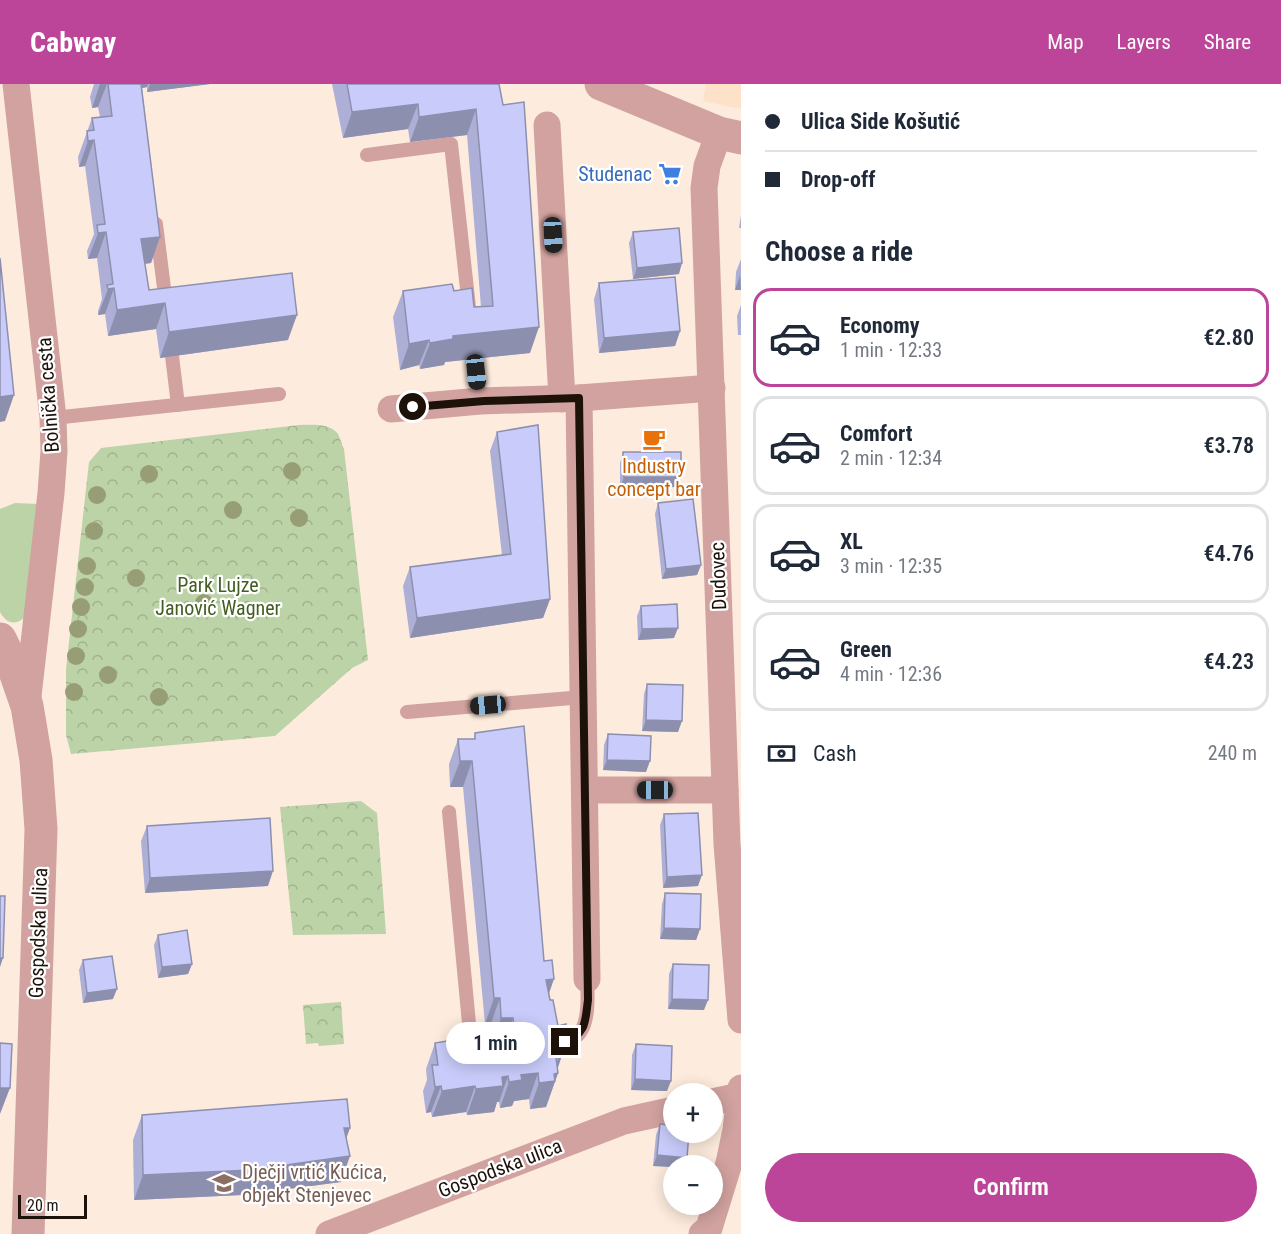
<!DOCTYPE html>
<meta charset="utf-8">
<style>
:root{--surface:#fff;--page:#f2f2f3;--text:#1f2937;--muted:#747a83;--line:#e0e1e3;--accent:#bc4499}
body{margin:0;font-family:"Roboto Condensed",sans-serif;background:var(--page);color:var(--text);height:100vh;display:flex;flex-direction:column;font-size:22px;white-space:nowrap}
*{box-sizing:border-box;margin:0}
p{font-size:20px;color:var(--muted)}
.icon{flex:none;width:33px;height:33px;fill:none;stroke:currentColor;stroke-width:2;stroke-linecap:round;stroke-linejoin:round}
.map{position:relative;flex:1;overflow:hidden}
.details{display:flex;flex-direction:column;background:var(--surface);width:540px}
.details>*{flex:none}
.banner{display:grid;align-content:center;height:132px;padding:0 24px;background:var(--surface)}
.controls{position:absolute;left:663px;top:999px;display:grid;gap:12px}
.controls a{display:grid;place-items:center;width:60px;height:60px;border-radius:50%;background:var(--surface);box-shadow:0 3px 15px #0003;font-size:30px}
.scale{position:absolute;left:18px;bottom:15px;width:69px;box-sizing:border-box;padding-left:6px;border:3px solid #1c120a;border-top:0;font-size:16px;line-height:21px;white-space:nowrap;color:#1c120a;-webkit-text-stroke:4px #fff;paint-order:stroke}
.end{position:absolute;width:27px;height:27px;margin:-14px;border:8px solid #1c120a;background:#fff;box-shadow:0 0 0 3px #fff}
.from{border-radius:50%}
.bubble{position:absolute;height:42px;border-radius:21px;background:var(--surface);box-shadow:0 3px 15px #0003;font-size:20px;font-weight:600;line-height:42px;text-align:center}
.car{position:absolute;width:18px;height:36px;margin:-18px -9px;border-radius:8px;box-shadow:0 0 4px 2px #0007;background:linear-gradient(#222 24%,#8ab4d8 0 40%,#222 0 76%,#8ab4d8 0 86%,#222 0)}
.banner b{display:flex;align-items:center;gap:21px;height:57px;font-size:22px}
.banner b+b{border-top:2px solid var(--line)}
.banner i{width:15px;height:15px;background:var(--text)}
ul{padding:0;list-style:none}
li{display:flex;align-items:center;gap:18px;height:99px;margin:0 12px 9px;padding:0 12px;border:3px solid var(--line);border-radius:18px}
li div{flex:1}
li b{display:block;font-size:22px}
li em{font-style:normal;font-weight:600}
li.on{border-color:var(--accent)}
li>.icon{width:54px;height:54px;stroke-width:1.5}
h2{padding:0 24px;font-size:27px;line-height:72px}
.pay{display:flex;align-items:center;gap:15px;height:66px;padding:0 24px;font-size:22px}
.pay p{margin-inline-start:auto}
.primary-button{display:flex;gap:12px;margin-top:auto;padding:12px 24px}
.primary-button a{flex:1;height:69px;border-radius:36px;background:var(--accent);color:#fff;font-size:24px;font-weight:600;line-height:69px;text-align:center}
header{display:flex;align-items:center;gap:36px;box-sizing:border-box;height:84px;padding:0 30px;background:var(--accent);color:#fff}
header strong{font-size:28px}
nav{display:flex;gap:33px;margin-inline-start:auto;font-size:21px}
main{display:flex;flex:1;min-height:0}
.map>svg:first-child{display:block}
.built{fill:#fde2c9}
.grass{fill:#bcd2a7}
.park{fill:url(#park-crowns)}
.lines{fill:none;stroke-linecap:round;stroke-linejoin:round}
.service{stroke:#d1a29f;stroke-width:14}
.minor{stroke:#d1a29f;stroke-width:27}
.tertiary{stroke:#d1a29f;stroke-width:33}
.tree{fill:#979e76}
.wall{fill:#adafd7;fill-rule:evenodd}
.shaded-wall{fill:#8d8faf}
.building{fill:#c9ccfa;stroke:#8d8faf;stroke-width:1.5}
.route{stroke:#1c120a;stroke-width:8}
.labels{text-anchor:middle;stroke-width:4.5;stroke-linejoin:round;paint-order:stroke}
.shop-label{font-size:20px;fill:#366cbe;stroke:#fff;text-anchor:end}
.street-label{font-size:20px;fill:#1c120a;stroke:#fff}
.food-label{font-size:20px;fill:#c56008;stroke:#fff}
.park-label{font-size:20px;fill:#435e21;stroke:#fff}
.education-label{font-size:20px;fill:#785e54;stroke:#fff;text-anchor:start}
</style>
<header>
<strong>Cabway</strong>
<nav><a>Map</a><a>Layers</a><a>Share</a></nav>
</header>
<main>
<div class="map">
<svg width="741" height="1150" viewBox="0 0 741 1150">
<defs>
<pattern id="park-crowns" width="20" height="18" patternUnits="userSpaceOnUse" patternTransform="scale(1.5)"><rect width="20" height="18" fill="#bcd2a7"/><path d="M2 6a3 3 0 1 1 6 0M12 15a3 3 0 1 1 6 0" fill="none" stroke="#a1b38e"/></pattern>
</defs>
<rect width="100%" height="100%" fill="#fdecdd"/>
<path class="built" d="M706,0H741V25L703,17Z"/>
<path class="grass" d="M15,419L39,420L24,534C14,542 6,539 0,528V425Z"/>
<g class="park">
<path d="M299,341C311,341 330,339 338,350C340,354 342,361 344,365L368,576L352,584L275,652L71,670L66,651V585L89,378L101,364Z"/>
<path d="M361,717L377,729L386,850L293,851L280,723Z"/>
<path d="M341,918L344,960L319,962L318,959L306,960L303,921Z"/>
</g>
<g class="lines">
<g class="service">
<path d="M367,71L451,60L469,223"/>
<path d="M156,140L166,220"/>
<path d="M172,272L178,321"/>
<path d="M475,275L480,317"/>
<path d="M53,334L279,310"/>
<path d="M407,628L583,613"/>
<path d="M449,728L472,971H506"/>
<path d="M550,961C558,959 567,958 574,954C590,945 588,912 587,895"/>
</g>
<g class="minor">
<path d="M16,0L53,334L54,367L51,409L27,621"/>
<path d="M547,41L562,315"/>
<path d="M719,49L707,82L704,104L727,760L741,936"/>
<path d="M579,314L587,895"/>
<path d="M391,325L480,317L579,314L712,304"/>
<path d="M585,706H725"/>
<path d="M712,1018L740,1012"/>
<path d="M329,1150L624,1037L674,1026"/>
<path d="M702,1150L709,1144L729,1079L736,1046L741,1004"/>
</g>
<g class="tertiary">
<path d="M601,0L719,49L741,54"/>
<path d="M0,555L12,579L27,622L36,676L41,745L28,1150"/>
</g>
</g>
<g class="tree">
<circle cx="292" cy="387" r="9"/>
<circle cx="149" cy="390" r="9"/>
<circle cx="97" cy="411" r="9"/>
<circle cx="233" cy="426" r="9"/>
<circle cx="299" cy="434" r="9"/>
<circle cx="94" cy="447" r="9"/>
<circle cx="87" cy="482" r="9"/>
<circle cx="136" cy="494" r="9"/>
<circle cx="85" cy="503" r="9"/>
<circle cx="204" cy="519" r="9"/>
<circle cx="81" cy="523" r="9"/>
<circle cx="78" cy="545" r="9"/>
<circle cx="76" cy="572" r="9"/>
<circle cx="108" cy="591" r="9"/>
<circle cx="74" cy="608" r="9"/>
<circle cx="159" cy="613" r="9"/>
</g>
<g class="wall">
<path d="M94,0H210L147,8V3L142,4L160,153L151,179L145,180L149,206L288,256L160,274L156,245L108,252L105,230L98,231V227L102,215L97,174L88,175L87,167L94,150L85,82L79,83L78,73L92,34L100,33L98,23L92,24L90,13Z"/>
<path d="M332,0H499L530,269L445,278L444,281L420,285L419,281L400,286L393,233L403,207H454L474,223H481L467,51L410,58L408,45L343,54Z"/>
<path d="M741,131V144H739Z"/>
<path d="M633,148L679,190L633,195L629,159Z"/>
<path d="M741,175V206H735L736,188Z"/>
<path d="M599,199L680,247L675,262L599,269L594,215Z"/>
<path d="M741,221V251H738L737,232Z"/>
<path d="M497,348L550,515L543,534L410,554L403,502L410,483L502,471L490,367Z"/>
<path d="M623,368L681,393L677,403L620,404V379Z"/>
<path d="M658,419L701,481L697,491L662,495L655,430Z"/>
<path d="M641,522L674,554L638,556L637,532Z"/>
<path d="M647,600L678,648L642,647L644,610Z"/>
<path d="M475,649L544,877L550,916L558,942L567,957L558,983H557L558,989L546,1023L530,1025L529,1015L514,1017L512,1022L500,1024L499,1018H497L494,1028L467,1031L466,1028L432,1033L431,1028L426,1029L423,1007L427,996L426,985L435,959L459,960L478,957L480,952H491V939L485,940L463,703H450L449,680L458,655H474ZM498,960H504L505,971H499Z"/>
<path d="M608,650L646,688L603,686L604,661Z"/>
<path d="M664,730L698,802L663,804L660,741Z"/>
<path d="M147,742L268,802L145,809L141,757Z"/>
<path d="M665,809L700,845L696,856L660,855L662,820Z"/>
<path d="M158,851L192,880L188,890L158,894L154,861Z"/>
<path d="M83,876L113,915L83,919L79,886Z"/>
<path d="M673,880L704,926L668,925L669,890Z"/>
<path d="M636,960L667,1007L631,1006L632,971Z"/>
<path d="M142,1031L346,1054L341,1098L242,1111L134,1116L133,1056Z"/>
<path d="M660,1040L687,1074L684,1082H674V1083L653,1082L656,1051Z"/>
</g>
<g class="shaded-wall">
<path d="M100,0H107L98,23L92,24Z"/>
<path d="M132,0H148L147,3L129,7Z"/>
<path d="M150,0H210L147,8Z"/>
<path d="M418,20L408,45L343,54L352,28Z"/>
<path d="M476,25L467,51L410,58L419,33Z"/>
<path d="M94,56L85,82L79,83L88,57Z"/>
<path d="M106,148L97,174L88,175L98,149Z"/>
<path d="M160,153L151,179L132,181L141,155Z"/>
<path d="M682,179L679,190L633,195L637,184Z"/>
<path d="M740,191L741,206H735Z"/>
<path d="M114,204L105,230L98,231L108,205Z"/>
<path d="M165,219L156,245L108,252L117,226Z"/>
<path d="M297,231L288,256L160,274L169,248Z"/>
<path d="M539,243L530,269L445,278L444,281L420,285L430,259L453,252Z"/>
<path d="M680,247L675,262L599,269L604,254Z"/>
<path d="M429,256L419,281L400,286L409,260Z"/>
<path d="M14,311L5,337L0,338V313Z"/>
<path d="M624,393H681L677,403L620,404Z"/>
<path d="M701,481L697,491L662,495L666,485Z"/>
<path d="M550,515L543,534L410,554L417,534Z"/>
<path d="M678,544L674,554L638,556L642,545Z"/>
<path d="M646,636L682,637L678,648L642,647Z"/>
<path d="M607,676L650,677L646,688L603,686Z"/>
<path d="M460,677H472L463,703H450Z"/>
<path d="M273,787L268,802L145,809L150,794Z"/>
<path d="M702,791L698,802L663,804L667,793Z"/>
<path d="M664,844L700,845L696,856L660,855Z"/>
<path d="M0,874H3L0,883Z"/>
<path d="M192,880L188,890L158,894L162,883Z"/>
<path d="M554,895L545,921L546,896Z"/>
<path d="M117,905L113,915L83,919L87,909Z"/>
<path d="M494,914H500L491,939L485,940Z"/>
<path d="M672,915L708,916L704,926L668,925Z"/>
<path d="M501,934H513L504,960H492Z"/>
<path d="M567,957L558,983L555,984L560,968L559,959Z"/>
<path d="M538,989L529,1015L514,1017L512,1022L500,1024L509,998L521,991Z"/>
<path d="M558,989L546,1023L530,1025L539,999L554,990Z"/>
<path d="M508,992L499,1018H497L494,1028L467,1031L476,1005L502,993Z"/>
<path d="M635,995L671,997L667,1007L631,1006Z"/>
<path d="M441,1002L431,1028L426,1029L435,1003Z"/>
<path d="M475,1002L466,1028L432,1033L442,1007Z"/>
<path d="M0,1004H10L0,1030Z"/>
<path d="M344,1044H350L341,1069Z"/>
<path d="M657,1071L687,1074L684,1082H674V1083L653,1082Z"/>
<path d="M350,1072L341,1098L242,1111L134,1116L143,1091Z"/>
</g>
<g class="building">
<path d="M108,0H141L160,153L141,155L149,206L292,189L297,231L169,248L165,219L117,226L114,204L108,205L107,201L113,200L106,148L98,149L97,141L105,140L94,56L88,57L87,47L94,46L92,34L112,32Z"/>
<path d="M347,0H499L503,21L524,18L539,243L453,252V255L430,259L429,256L409,260L403,207L452,200L454,207L472,204L474,223L493,222L476,25L419,33L418,20L352,28Z"/>
<path d="M679,144L682,179L637,184L633,148Z"/>
<path d="M0,174L14,311L0,313Z"/>
<path d="M675,193L680,247L604,254L599,199Z"/>
<path d="M538,341L550,515L417,534L410,483L511,470L497,348Z"/>
<path d="M623,368H681V393H624Z"/>
<path d="M693,415L701,481L666,485L658,419Z"/>
<path d="M677,520L678,544L642,545L641,522Z"/>
<path d="M647,600L683,601L682,637L646,636Z"/>
<path d="M524,642L544,877L552,876L554,895L546,896L550,916H553L558,942L566,940L567,957L559,959L560,968L555,967L558,989L554,990L555,997L539,999L538,989L521,991L522,996L509,998L508,992L502,993L503,1002L476,1005L475,1002L442,1007L441,1002L435,1003L432,981H438L435,959L459,955V960L481,957L480,952L497,951L499,971H518L513,934H501L500,914H494L472,677H460L458,655H475V649Z"/>
<path d="M608,650L651,652L650,677L607,676Z"/>
<path d="M698,729L702,791L667,793L664,730Z"/>
<path d="M270,734L273,787L150,794L147,742Z"/>
<path d="M665,809L701,810L700,845L664,844Z"/>
<path d="M0,812H5L3,874H0Z"/>
<path d="M187,846L192,880L162,883L158,851Z"/>
<path d="M112,872L117,905L87,909L83,876Z"/>
<path d="M673,880L709,881L708,916L672,915Z"/>
<path d="M0,959L12,960L10,1004H0Z"/>
<path d="M636,960L672,962L671,997L635,995Z"/>
<path d="M347,1015L350,1044H344L350,1072L251,1086L143,1091L142,1031Z"/>
<path d="M660,1040L674,1042V1048H689L687,1074L657,1071Z"/>
</g>
<g class="lines">
<path class="route" d="M413,323L484,317L579,314L588,916C585,937 587,949 565,958"/>
</g>
<defs>
<g id="supermarket-bare" transform="scale(1.8)"><path d="M-6-5.5h2.5l.6 2H6L4.5 2H-2.5L-4.4-4H-6ZM-1.5 3.2a1.3 1.3 0 1 0 .1 0ZM3 3.2a1.3 1.3 0 1 0 .1 0Z" fill="#3f7fe0" stroke="#fff" stroke-width="2.5" paint-order="stroke"/></g>
<g id="cafe-bare" transform="scale(1.8)"><path d="M-5.5-4.5H6V0H3Q3 3.5 0 3.5H-2.5Q-5.5 3.5-5.5 0ZM3-3.2v2h1.7v-2ZM-6 4.5H4V6H-6Z" fill="#e8710a" stroke="#fff" stroke-width="2.5" paint-order="stroke"/></g>
<g id="school-bare" transform="scale(1.8)"><path d="M0-5L7-2L0 1L-7-2ZM-4 1L0 2.5L4 1V4Q0 6-4 4Z" fill="#8d6e63" stroke="#fff" stroke-width="2.5" paint-order="stroke"/></g>
</defs>
<g fill-rule="evenodd">
<use href="#supermarket-bare" x="670" y="90"/>
<use href="#cafe-bare" x="654" y="355"/>
<use href="#school-bare" x="224" y="1099"/>
</g>
<g class="labels">
<g class="shop-label">
<text x="652" y="97">Studenac</text>
</g>
<g class="street-label">
<text transform="translate(48 311) rotate(-94)" y="7">Bolnička cesta</text>
<text transform="translate(718 492) rotate(-92)" y="7">Dudovec</text>
<text transform="translate(38 849) rotate(-88)" y="7">Gospodska ulica</text>
<text transform="translate(500 1084) rotate(-21)" y="7">Gospodska ulica</text>
</g>
<g class="food-label">
<text x="654" y="389">Industry<tspan x="654" dy="23">concept bar</tspan></text>
</g>
<g class="park-label">
<text x="218" y="508">Park Lujze<tspan x="218" dy="23">Janović Wagner</tspan></text>
</g>
<g class="education-label">
<text x="242" y="1095">Dječji vrtić Kućica,<tspan x="242" dy="23">objekt Stenjevec</tspan></text>
</g>
</g>
</svg>
<div class="controls">
<a>+</a>
<a>−</a>
</div>
<div class="scale">20 m</div>
<i class="end from" style="left:413px;top:323px"></i>
<i class="end" style="left:565px;top:958px"></i>
<div class="bubble" style="left:446px;top:938px;width:99px">1 min</div>
<i class="car" style="left:553px;top:151px;rotate:177deg"></i>
<i class="car" style="left:476px;top:288px;rotate:174deg"></i>
<i class="car" style="left:488px;top:621px;rotate:265deg"></i>
<i class="car" style="left:655px;top:706px;rotate:270deg"></i>
</div>
<section class="details">
<div class="banner">
<b><i class="from"></i>Ulica Side Košutić</b>
<b><i></i>Drop-off</b>
</div>
<h2>Choose a ride</h2>
<ul>
<li class="on"><svg class="icon" aria-label="car" viewBox="0 0 24 24"><path d="M5 17H2v-5l4-1 3-4h7l3 4 3 1v5h-3M9 17h6M6 11h13"/><circle cx="7" cy="17" r="2"/><circle cx="17" cy="17" r="2"/></svg><div><b>Economy</b><p>1 min · 12:33</p></div><em>€2.80</em></li>
<li><svg class="icon" aria-label="car" viewBox="0 0 24 24"><path d="M5 17H2v-5l4-1 3-4h7l3 4 3 1v5h-3M9 17h6M6 11h13"/><circle cx="7" cy="17" r="2"/><circle cx="17" cy="17" r="2"/></svg><div><b>Comfort</b><p>2 min · 12:34</p></div><em>€3.78</em></li>
<li><svg class="icon" aria-label="car" viewBox="0 0 24 24"><path d="M5 17H2v-5l4-1 3-4h7l3 4 3 1v5h-3M9 17h6M6 11h13"/><circle cx="7" cy="17" r="2"/><circle cx="17" cy="17" r="2"/></svg><div><b>XL</b><p>3 min · 12:35</p></div><em>€4.76</em></li>
<li><svg class="icon" aria-label="car" viewBox="0 0 24 24"><path d="M5 17H2v-5l4-1 3-4h7l3 4 3 1v5h-3M9 17h6M6 11h13"/><circle cx="7" cy="17" r="2"/><circle cx="17" cy="17" r="2"/></svg><div><b>Green</b><p>4 min · 12:36</p></div><em>€4.23</em></li>
</ul>
<div class="pay"><svg class="icon" aria-label="cash" viewBox="0 0 24 24"><path d="M3 7h18v10H3z"/><circle cx="12" cy="12" r="2"/></svg>Cash<p>240 m</p></div>
<div class="primary-button"><a>Confirm</a></div>
</section>
</main>
